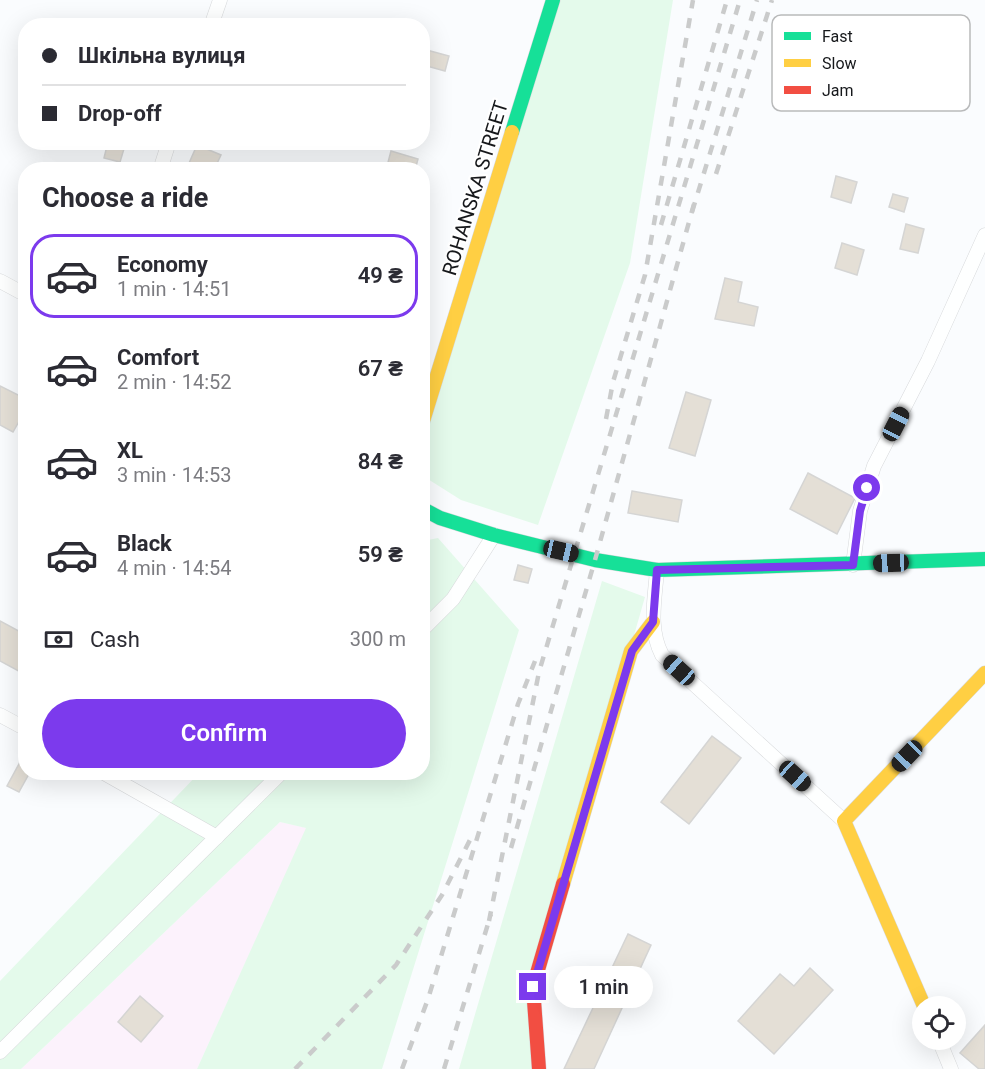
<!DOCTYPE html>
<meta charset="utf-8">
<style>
:root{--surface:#fff;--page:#f2f2f3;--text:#2b2b33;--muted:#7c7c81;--line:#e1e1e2;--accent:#7c3aed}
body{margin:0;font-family:Roboto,sans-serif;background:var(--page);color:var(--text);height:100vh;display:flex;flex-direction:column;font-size:22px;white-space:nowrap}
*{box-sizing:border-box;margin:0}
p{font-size:20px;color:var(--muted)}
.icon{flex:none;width:33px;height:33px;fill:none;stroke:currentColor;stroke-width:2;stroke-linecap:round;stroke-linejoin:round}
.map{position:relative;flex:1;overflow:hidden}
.sheet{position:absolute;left:18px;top:162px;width:412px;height:618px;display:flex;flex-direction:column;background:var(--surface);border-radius:24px;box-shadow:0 6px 24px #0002}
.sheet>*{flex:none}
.top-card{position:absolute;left:18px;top:18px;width:412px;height:132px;border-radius:24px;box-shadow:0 6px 24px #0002;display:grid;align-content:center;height:132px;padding:0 24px;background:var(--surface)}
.fabs{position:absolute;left:912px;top:996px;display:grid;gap:12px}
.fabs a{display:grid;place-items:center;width:54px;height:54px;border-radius:50%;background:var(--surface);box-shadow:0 6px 24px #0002;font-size:30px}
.end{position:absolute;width:27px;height:27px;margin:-14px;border:8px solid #7c3aed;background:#fff;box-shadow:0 0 0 3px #fff}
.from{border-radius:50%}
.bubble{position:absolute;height:42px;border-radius:21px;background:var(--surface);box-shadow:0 6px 24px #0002;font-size:20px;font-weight:600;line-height:42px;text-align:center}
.car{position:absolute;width:18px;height:36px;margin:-18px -9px;border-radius:8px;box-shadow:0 0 4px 2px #0007;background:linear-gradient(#222 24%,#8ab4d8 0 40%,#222 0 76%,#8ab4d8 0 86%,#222 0)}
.top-card b{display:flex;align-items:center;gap:21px;height:57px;font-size:22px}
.top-card b+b{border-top:2px solid var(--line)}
.top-card i{width:15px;height:15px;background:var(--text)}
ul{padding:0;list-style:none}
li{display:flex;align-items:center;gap:18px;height:84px;margin:0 12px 9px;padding:0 12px;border:3px solid transparent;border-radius:24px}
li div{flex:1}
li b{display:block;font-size:22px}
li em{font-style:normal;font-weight:600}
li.on{border-color:var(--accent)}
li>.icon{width:54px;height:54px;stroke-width:1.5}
h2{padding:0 24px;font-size:27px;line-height:72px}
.pay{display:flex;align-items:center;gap:15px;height:66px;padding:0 24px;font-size:22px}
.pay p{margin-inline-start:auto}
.cta{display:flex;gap:12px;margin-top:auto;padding:12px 24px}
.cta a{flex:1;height:69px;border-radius:36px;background:var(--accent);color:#fff;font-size:24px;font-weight:600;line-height:69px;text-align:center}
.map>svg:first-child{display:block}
.industrial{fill:#fcf2fc}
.green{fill:#e4faeb}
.building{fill:#e4dfd6;stroke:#d5d5d4;stroke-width:1.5}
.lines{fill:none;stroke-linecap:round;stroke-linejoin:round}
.street-casing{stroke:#d7d9db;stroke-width:15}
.fast-casing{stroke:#d7d9db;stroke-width:15}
.slow-casing{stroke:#d7d9db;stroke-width:15}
.jam-casing{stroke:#d7d9db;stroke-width:15}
.street{stroke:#feffff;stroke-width:14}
.fast{stroke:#16e098;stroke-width:14}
.slow{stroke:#ffcf43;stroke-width:14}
.jam{stroke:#f24e42;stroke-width:14}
.rail{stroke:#cacbcb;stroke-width:4.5;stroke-dasharray:10 10;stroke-linecap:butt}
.route{stroke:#7c3aed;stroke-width:8}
.labels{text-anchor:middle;stroke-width:4.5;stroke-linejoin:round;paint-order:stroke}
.street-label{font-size:20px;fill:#16181b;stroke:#fff}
.key{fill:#fff;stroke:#b9babb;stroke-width:1.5}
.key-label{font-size:16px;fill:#16181b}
</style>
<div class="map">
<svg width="985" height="1069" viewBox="0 0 985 1069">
<rect width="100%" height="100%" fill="#fafcfe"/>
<path class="industrial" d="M280,822L307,828L197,1069H21Z"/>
<g class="green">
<path d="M553,0H673L630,263L538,525L461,500L423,476V421Z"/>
<path d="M438,538L519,630L382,1069H197L306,828L280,822L21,1069H0V981L199,773L423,772V541Z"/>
<path d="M602,581L645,597L533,987L539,1069H459Z"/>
</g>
<g class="building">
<path d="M423,49L449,56L445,71L423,65Z"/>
<path d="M108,142H126L120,162L104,158Z"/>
<path d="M197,145L221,155L214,170H186Z"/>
<path d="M391,151L418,159L415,170H386Z"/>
<path d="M836,176L857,182L851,203L831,197Z"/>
<path d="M893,194L908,198L904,212L889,207Z"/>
<path d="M906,224L924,229L918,253L900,249Z"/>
<path d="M842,243L864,250L857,275L835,268Z"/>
<path d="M725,278L742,282L738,302L758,307L754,326L715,319Z"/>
<path d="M0,386L26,399V409L13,432L0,425Z"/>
<path d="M686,392L711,400L695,456L669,448Z"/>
<path d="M808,473L855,498L837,534L790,509Z"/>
<path d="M632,491L682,500L678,522L628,513Z"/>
<path d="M518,565L532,569L528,583L514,580Z"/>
<path d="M0,621L26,635V675L0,661Z"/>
<path d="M712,736L741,758L689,824L661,802Z"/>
<path d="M26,751V772H30L19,792L7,786Z"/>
<path d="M628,934L651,945L594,1069H564Z"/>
<path d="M810,968L833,990L774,1054L738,1021L780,974L794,986Z"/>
<path d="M140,996L163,1016L141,1042L118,1022Z"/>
<path d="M985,1025V1069H979L960,1053Z"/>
</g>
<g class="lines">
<g class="street-casing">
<g id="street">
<path d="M211,26L220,0"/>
<path d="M160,170L169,142"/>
<path d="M0,281L26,295"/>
<path d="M853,565L860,511L874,466L928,361L985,235"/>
<path d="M657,570C655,599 648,628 662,655L844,821"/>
<path d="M423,629L453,599L494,535"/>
<path d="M0,715L26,729"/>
<path d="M102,772L217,837"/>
<path d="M939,1040L951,1069"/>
<path d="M0,1052L282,772"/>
</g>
</g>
<g class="fast-casing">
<g id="fast">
<path d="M512,132L553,0"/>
<path d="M423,509L440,518L494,535L595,560L657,570L985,559"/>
</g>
</g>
<g class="slow-casing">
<g id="slow">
<path d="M423,421L512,132"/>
<path d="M563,884L631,651L653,622"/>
<path d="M924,1006L844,821L985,673"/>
</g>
</g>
<g class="jam-casing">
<path id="jam" d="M539,1069L533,987L563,884"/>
</g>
<use href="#street" class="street"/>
<use href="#fast" class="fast"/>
<use href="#slow" class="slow"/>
<use href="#jam" class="jam"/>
<g class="rail">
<path d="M716,174L772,0"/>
<path d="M692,212L757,0"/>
<path d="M661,225L727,0"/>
<path d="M606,419L613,382L645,275L693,0"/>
<path d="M511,848L595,560L694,204"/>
<path d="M489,921L539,672L740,0"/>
<path d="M295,1069L396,965L442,895L471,838"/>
<path d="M402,1069L428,999L518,704L535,661"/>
<path d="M444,1069L491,914"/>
</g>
</g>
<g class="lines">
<path class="route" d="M533,987L632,651L653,622L657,570L853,565L860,511L867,488"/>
</g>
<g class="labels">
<g class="street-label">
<text transform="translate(475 188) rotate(-73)" y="7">ROHANSKA STREET</text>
</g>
</g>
<rect x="772" y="15" width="198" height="96" rx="9" class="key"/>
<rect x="784" y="32" width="27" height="8" fill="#16e098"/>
<rect x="784" y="59" width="27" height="8" fill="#ffcf43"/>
<rect x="784" y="86" width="27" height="8" fill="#f24e42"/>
<g class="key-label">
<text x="822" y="42">Fast</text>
<text x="822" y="69">Slow</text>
<text x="822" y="96">Jam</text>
</g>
</svg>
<div class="fabs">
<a><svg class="icon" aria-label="locate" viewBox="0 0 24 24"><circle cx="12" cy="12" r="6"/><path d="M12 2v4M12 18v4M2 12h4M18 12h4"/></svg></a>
</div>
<i class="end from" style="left:867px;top:488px"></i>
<i class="end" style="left:533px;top:987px"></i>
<div class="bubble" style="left:554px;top:966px;width:99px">1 min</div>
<i class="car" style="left:896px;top:424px;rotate:27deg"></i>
<i class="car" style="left:561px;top:551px;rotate:103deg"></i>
<i class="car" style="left:891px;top:563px;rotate:268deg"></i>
<i class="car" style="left:679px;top:670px;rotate:312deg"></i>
<i class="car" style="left:907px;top:756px;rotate:224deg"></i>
<i class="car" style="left:795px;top:776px;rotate:132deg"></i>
<div class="top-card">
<b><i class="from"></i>Шкільна вулиця</b>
<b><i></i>Drop-off</b>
</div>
<section class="sheet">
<h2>Choose a ride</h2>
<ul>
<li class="on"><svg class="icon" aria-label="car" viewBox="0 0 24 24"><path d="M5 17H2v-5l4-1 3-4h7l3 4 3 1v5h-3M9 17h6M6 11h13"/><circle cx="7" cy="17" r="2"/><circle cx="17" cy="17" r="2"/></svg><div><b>Economy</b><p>1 min · 14:51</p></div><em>49 ₴</em></li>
<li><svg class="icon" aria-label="car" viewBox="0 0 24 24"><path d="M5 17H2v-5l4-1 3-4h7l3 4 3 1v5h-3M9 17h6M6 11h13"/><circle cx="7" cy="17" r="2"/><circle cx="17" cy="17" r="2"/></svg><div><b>Comfort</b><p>2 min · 14:52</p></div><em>67 ₴</em></li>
<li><svg class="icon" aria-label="car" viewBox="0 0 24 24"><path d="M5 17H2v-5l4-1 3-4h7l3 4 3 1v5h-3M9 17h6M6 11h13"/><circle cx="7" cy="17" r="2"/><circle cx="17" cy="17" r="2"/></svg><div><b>XL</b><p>3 min · 14:53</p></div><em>84 ₴</em></li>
<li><svg class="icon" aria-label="car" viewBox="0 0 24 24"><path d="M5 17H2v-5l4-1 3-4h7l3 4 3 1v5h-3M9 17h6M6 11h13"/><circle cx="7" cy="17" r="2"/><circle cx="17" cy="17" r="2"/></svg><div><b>Black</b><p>4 min · 14:54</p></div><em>59 ₴</em></li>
</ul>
<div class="pay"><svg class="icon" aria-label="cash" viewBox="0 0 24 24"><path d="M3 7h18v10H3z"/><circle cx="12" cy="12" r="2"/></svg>Cash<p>300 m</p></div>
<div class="cta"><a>Confirm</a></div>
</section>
</div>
